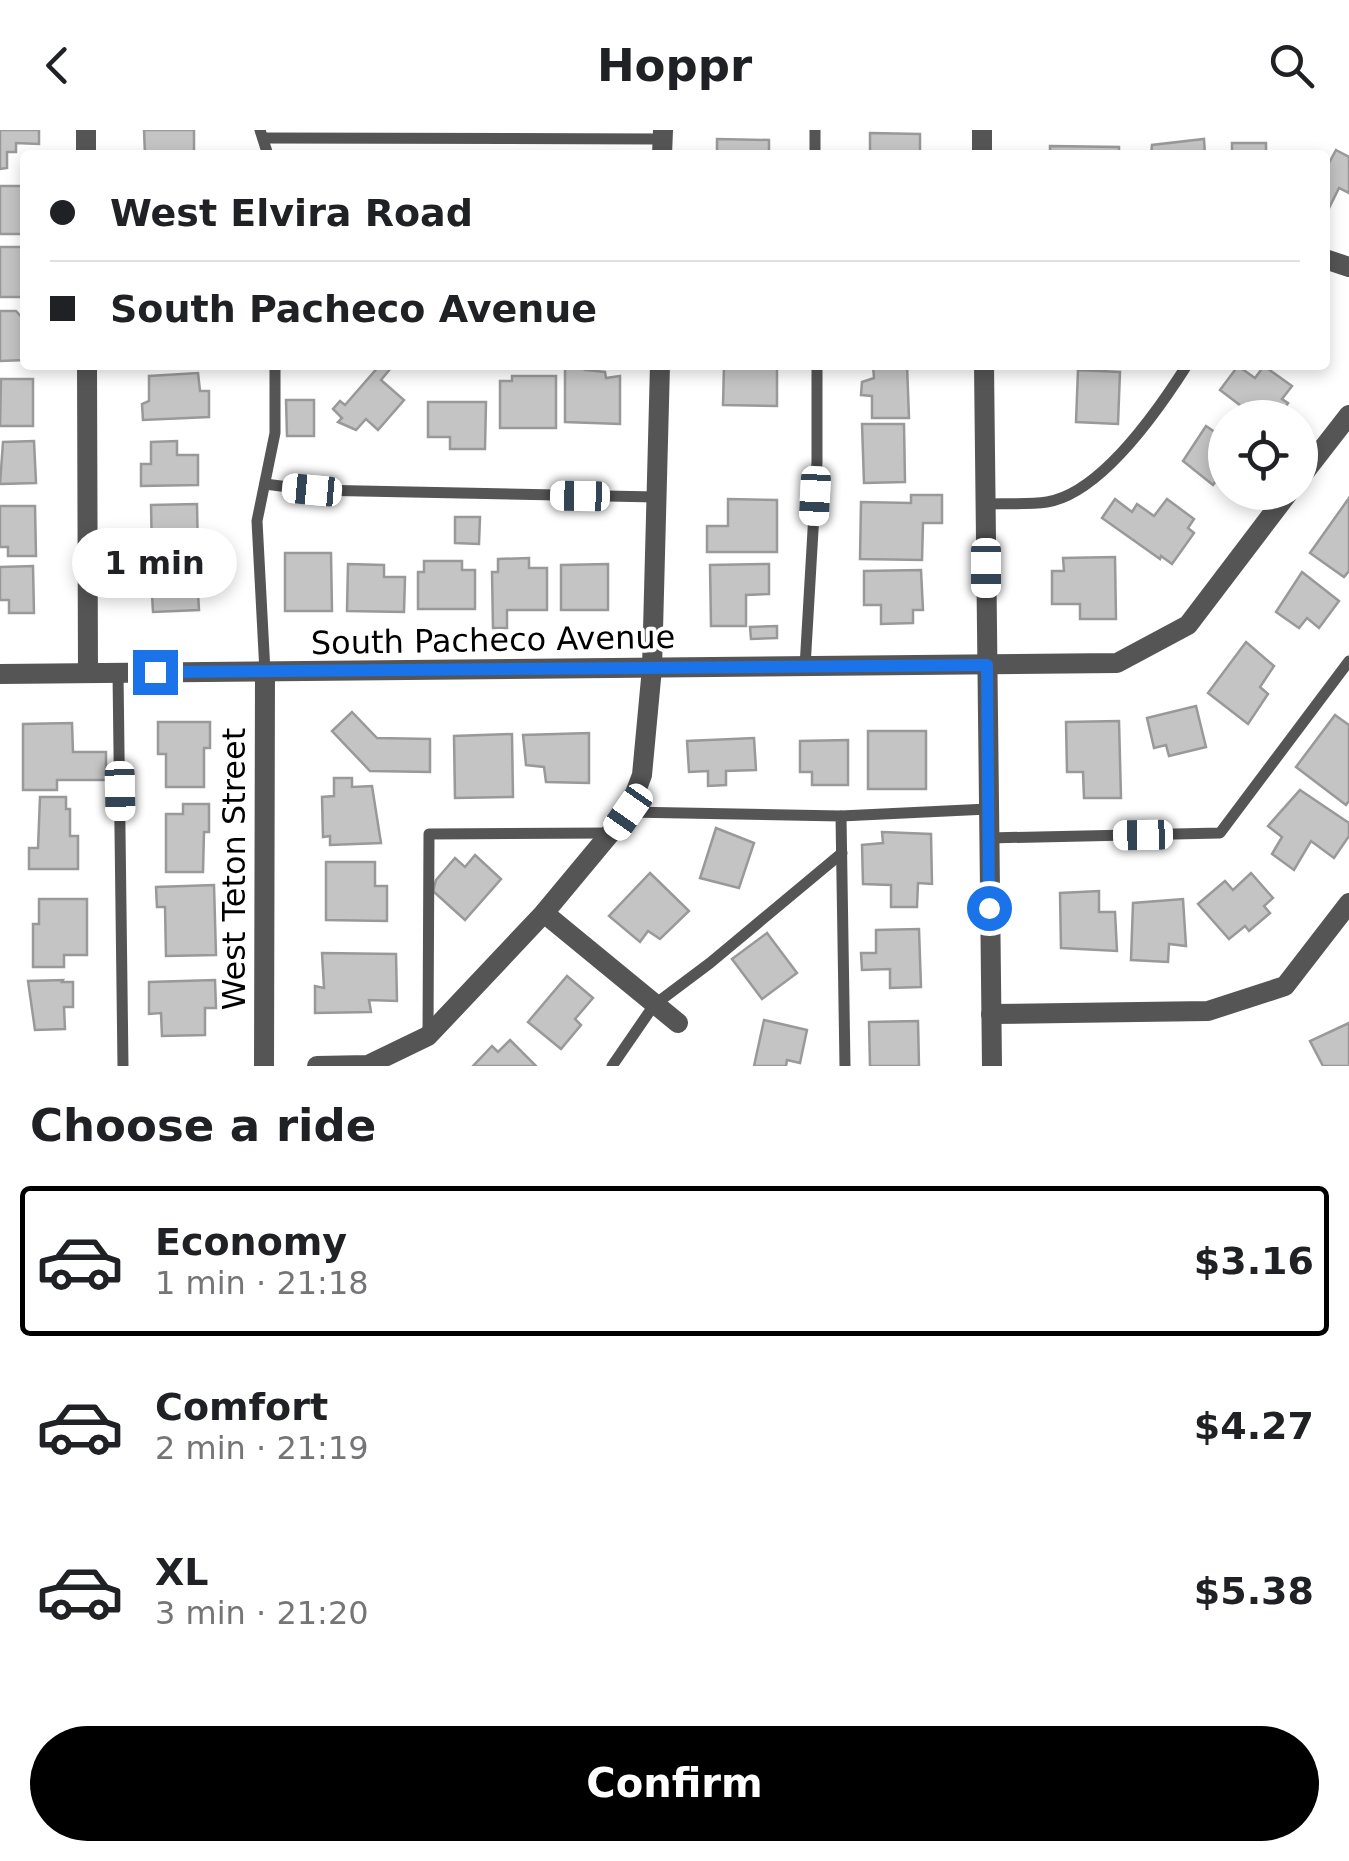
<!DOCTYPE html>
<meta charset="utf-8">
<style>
:root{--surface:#fff;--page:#f2f2f2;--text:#202124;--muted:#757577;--line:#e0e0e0;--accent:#000}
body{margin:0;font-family:"DejaVu Sans",sans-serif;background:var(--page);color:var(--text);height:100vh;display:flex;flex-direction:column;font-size:38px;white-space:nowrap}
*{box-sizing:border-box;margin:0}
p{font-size:32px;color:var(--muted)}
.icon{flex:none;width:55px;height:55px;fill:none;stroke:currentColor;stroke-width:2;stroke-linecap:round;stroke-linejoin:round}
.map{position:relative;height:936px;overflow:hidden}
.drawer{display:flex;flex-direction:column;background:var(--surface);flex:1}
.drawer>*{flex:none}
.top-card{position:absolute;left:20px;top:20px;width:1310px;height:220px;border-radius:10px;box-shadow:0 5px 15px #0003;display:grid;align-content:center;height:220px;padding:0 30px;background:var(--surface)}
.fabs{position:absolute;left:1208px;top:270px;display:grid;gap:20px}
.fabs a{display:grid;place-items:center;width:110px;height:110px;border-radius:50%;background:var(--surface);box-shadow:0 5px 15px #0003;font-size:50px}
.end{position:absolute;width:45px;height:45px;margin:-22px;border:12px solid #1a73e8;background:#fff;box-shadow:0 0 0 5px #fff}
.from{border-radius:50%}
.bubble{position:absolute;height:70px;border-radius:35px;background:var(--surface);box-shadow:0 5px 15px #0003;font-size:32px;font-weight:600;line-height:70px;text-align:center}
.car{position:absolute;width:30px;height:60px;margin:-30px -15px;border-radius:12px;box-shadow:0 0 8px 2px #0007;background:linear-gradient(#fff 24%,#345 0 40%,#fff 0 76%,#345 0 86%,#fff 0)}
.top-card b{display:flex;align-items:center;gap:35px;height:95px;font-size:38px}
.top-card b+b{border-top:2px solid var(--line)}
.top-card i{width:25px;height:25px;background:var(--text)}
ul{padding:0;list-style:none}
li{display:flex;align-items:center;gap:30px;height:150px;margin:0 20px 15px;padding:0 10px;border:5px solid transparent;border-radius:10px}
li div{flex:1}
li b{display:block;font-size:38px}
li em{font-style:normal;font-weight:600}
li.current{border-color:var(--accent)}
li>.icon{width:90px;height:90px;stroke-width:1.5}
h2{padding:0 30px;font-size:45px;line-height:120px}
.cta{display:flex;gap:20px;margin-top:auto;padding:20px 30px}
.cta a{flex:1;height:115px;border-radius:60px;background:var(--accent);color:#fff;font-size:40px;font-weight:600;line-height:115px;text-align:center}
header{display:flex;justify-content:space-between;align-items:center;height:130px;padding:0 30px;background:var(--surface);font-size:45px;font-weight:600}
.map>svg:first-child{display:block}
.building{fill:#c4c4c4;stroke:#999;stroke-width:2.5}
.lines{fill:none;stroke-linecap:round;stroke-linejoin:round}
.service{stroke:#555;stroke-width:11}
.minor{stroke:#555;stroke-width:20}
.route{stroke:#1a73e8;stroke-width:12}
.labels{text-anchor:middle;stroke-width:8;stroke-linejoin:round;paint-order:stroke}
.street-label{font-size:32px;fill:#000;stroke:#fff}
</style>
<header><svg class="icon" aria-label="back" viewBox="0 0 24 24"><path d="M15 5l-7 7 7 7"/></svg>Hoppr<svg class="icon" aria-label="search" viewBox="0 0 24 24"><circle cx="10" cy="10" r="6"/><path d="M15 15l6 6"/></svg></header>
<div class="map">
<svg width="1349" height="936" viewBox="0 0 1349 936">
<rect width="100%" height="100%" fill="#fff"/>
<g class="building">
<path d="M0,0H39V14L16,13V22H7V38L0,39Z"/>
<path d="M144,0H194V25H145Z"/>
<path d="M870,3L920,4V25H870Z"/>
<path d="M717,9L769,10V25H717Z"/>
<path d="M1204,9L1205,25H1151L1152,15Z"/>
<path d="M1232,13H1266V23L1290,25H1232Z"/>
<path d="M1050,16L1119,17V25H1050Z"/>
<path d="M1336,20L1349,27V63L1339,58L1329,78L1325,77V31L1329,33Z"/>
<path d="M0,56H24L25,104H0Z"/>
<rect x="0" y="117" width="25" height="50"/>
<path d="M0,181H16L25,191V230L0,231Z"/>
<path d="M380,235L391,238L381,250L404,270L378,300L366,289L356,300L338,292L342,288L333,279L340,271L345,275Z"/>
<path d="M565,235H586L585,240L605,242L606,248L620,246V294L565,292Z"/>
<path d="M724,235H777V276L723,275Z"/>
<path d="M873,235H907L909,288H872V266L861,265L862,252L874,248Z"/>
<path d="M1238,236L1255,248L1264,236L1292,256L1282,269L1288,273L1278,288H1257L1220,260Z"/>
<path d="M1078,240L1120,242L1118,294L1076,292Z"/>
<path d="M198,243L200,261H209V287L143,290L142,274L149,271V246Z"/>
<path d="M512,246H556V298H500V251H512Z"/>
<path d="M1,249H33V296H0Z"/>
<path d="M286,270H314V306H287Z"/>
<path d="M428,272H486L485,319H450V307H428Z"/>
<path d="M862,294H904L905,352L864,353Z"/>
<path d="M1206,296L1225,309V339L1213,355L1183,331Z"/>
<path d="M34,311L36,353L0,354L3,312Z"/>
<path d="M177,311V325H198V355L141,356V334H151V312Z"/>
<path d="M911,365H942V393H923L922,430L860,429L861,372L911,373Z"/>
<path d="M1349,368V441L1344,447L1310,423Z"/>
<path d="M728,369L777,370V422H707V396H728Z"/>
<path d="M1115,369L1132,382L1137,374L1154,386L1167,369L1194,389L1188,398L1194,403L1172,434L1161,426L1160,429L1102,388Z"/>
<path d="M197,374L198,425H152L151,375Z"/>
<path d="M0,376H35L36,426H8V417H0Z"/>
<path d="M455,387H480L479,414L455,413Z"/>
<path d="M285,423H331L332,481H285Z"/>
<path d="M1115,427L1116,489H1080V474H1052V441H1064L1063,428Z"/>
<path d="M529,428V438H547V480H507V498H493L492,442H498V429Z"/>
<path d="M424,431H462V440H475V479H418V442H424Z"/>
<path d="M348,434L384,435V447H405L404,482L347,481Z"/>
<path d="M608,434V480H561V435Z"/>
<path d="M769,434V464L746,465V496H711L710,435Z"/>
<path d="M33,436L34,483H9V470H0V437Z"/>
<path d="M921,440L923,480H913V493L881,494V475H864V441Z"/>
<path d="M1302,442L1339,471L1319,498L1307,488L1299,498L1276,482Z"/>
<path d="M197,445L199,480L153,482L151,447Z"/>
<path d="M777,496V508L751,509L750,497Z"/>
<path d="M1246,512L1274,536L1260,557L1268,564L1248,594L1208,563Z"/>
<path d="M1196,576L1206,617L1169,626L1166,615L1154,618L1147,588Z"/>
<path d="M352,582L377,608L430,609V642L370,641L332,601Z"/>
<path d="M1335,585L1349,595V671L1346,675L1296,637Z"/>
<path d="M1119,591L1121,668H1084L1083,642H1067L1066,592Z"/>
<path d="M158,592H210V618H204V657H166V624H158Z"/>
<path d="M72,593L73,622H106V650H57V660H23V594Z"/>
<rect x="868" y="601" width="58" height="58"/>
<path d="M589,603V653L546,652L544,637L526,635L523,605Z"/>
<path d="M512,604L513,667L455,668L454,606Z"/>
<path d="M754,608L756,640L726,641V655L708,656V641L689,642L687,611Z"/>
<path d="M848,610V655H812V642H800V611Z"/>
<path d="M334,648H352V657L372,656L381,713L330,715V706L323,707L322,667L334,666Z"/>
<path d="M1300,660L1349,693V706L1334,728L1311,711L1294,740L1272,724L1282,707L1268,696Z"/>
<path d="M40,667H66V679H70V706H78V739H29V718H38Z"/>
<path d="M183,674H209V702H204L203,742H166V684H183Z"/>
<path d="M716,698L754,713L739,758L700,748Z"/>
<path d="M882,702L931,704L932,754L918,753L917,777H891V755L863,754L862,715L883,713Z"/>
<path d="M475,725L501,749L465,790L433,761L436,750L455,728L465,737Z"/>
<path d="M326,732H375V756H387V791L326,790Z"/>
<path d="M650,743L689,781L660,809L648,801L640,812L609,786Z"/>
<path d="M1251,743L1273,768L1264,776L1270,783L1249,801L1245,796L1229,809L1198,774L1225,751L1233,760Z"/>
<path d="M214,755L216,825L166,826L165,777H157L156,757Z"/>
<path d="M1099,761V782H1115L1117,821L1061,818L1060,763Z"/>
<path d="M39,769H87V825H64V837H33V794H39Z"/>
<path d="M1183,769L1186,816L1169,814L1168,832L1131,830L1133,773Z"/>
<path d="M919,799L921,857L890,858V839L862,840L861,823H876V800Z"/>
<path d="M767,803L797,843L762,869L732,829Z"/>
<path d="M322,823L396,824L397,871L369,870L371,882L315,883V856L324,858Z"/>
<path d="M567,846L593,868L575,889L581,895L561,919L528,892Z"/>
<path d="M63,850L62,852H73V877H64L65,899L35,900L28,851Z"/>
<path d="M215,850L216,878H205V905L162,906L161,883L149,884V852Z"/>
<path d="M764,890L807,900L800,933L787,930L786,936H754Z"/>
<path d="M918,891L919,936H870L869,892Z"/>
<path d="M1349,893V936H1323L1310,911Z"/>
<path d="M510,910L536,936H473L492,916L498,922Z"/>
</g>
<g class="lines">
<g class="service">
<path d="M260,0L268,25"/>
<path d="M815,0V25"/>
<path d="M263,8L662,9"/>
<path d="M265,354L312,360L656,367"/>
<path d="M985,374C1005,373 1027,375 1047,372C1102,363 1159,279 1187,235"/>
<path d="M805,537L817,332V235"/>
<path d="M265,542L257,391L275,303V235"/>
<path d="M118,543L123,936"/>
<path d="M628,682L841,686L845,936"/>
<path d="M841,686L988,679"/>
<path d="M989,708L1220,703L1349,531"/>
<path d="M428,905L429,704L609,703"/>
<path d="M612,936L654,875L710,833L842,723"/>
</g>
<g class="minor">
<path d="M86,0V25"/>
<path d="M982,0V25"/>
<path d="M662,25L663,0"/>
<path d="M1325,129L1349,137"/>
<path d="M87,235L88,543"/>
<path d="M984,235L992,936"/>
<path d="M1300,348L1349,285"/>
<path d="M0,544L1117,533L1188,495L1289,362"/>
<path d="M544,783L678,893"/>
<path d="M991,884L1208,881L1285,856L1349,773"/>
<path d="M264,936L265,542"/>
<path d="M317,936L368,935L428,906L544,783L628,682L642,645L652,538L660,235"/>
</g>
</g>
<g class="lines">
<path class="route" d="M155,542L987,535L989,778"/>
</g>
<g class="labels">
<g class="street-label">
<text transform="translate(493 510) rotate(-1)" y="11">South Pacheco Avenue</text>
<text transform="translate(234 739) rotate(-90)" y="11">West Teton Street</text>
</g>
</g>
</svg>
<div class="fabs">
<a><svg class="icon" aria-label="locate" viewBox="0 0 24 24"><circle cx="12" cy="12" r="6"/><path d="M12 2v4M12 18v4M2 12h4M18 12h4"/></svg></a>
</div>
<i class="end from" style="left:989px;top:778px"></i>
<i class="end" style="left:155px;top:542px"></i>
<div class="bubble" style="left:72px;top:398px;width:165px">1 min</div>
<i class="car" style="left:312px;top:360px;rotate:275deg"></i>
<i class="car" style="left:580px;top:366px;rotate:271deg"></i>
<i class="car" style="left:815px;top:366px;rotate:183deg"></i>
<i class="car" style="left:986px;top:438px;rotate:180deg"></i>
<i class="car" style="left:120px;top:661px;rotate:179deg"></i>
<i class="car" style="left:628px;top:682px;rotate:215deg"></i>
<i class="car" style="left:1143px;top:705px;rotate:269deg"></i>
<div class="top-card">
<b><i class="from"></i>West Elvira Road</b>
<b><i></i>South Pacheco Avenue</b>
</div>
</div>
<section class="drawer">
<h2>Choose a ride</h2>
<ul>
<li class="current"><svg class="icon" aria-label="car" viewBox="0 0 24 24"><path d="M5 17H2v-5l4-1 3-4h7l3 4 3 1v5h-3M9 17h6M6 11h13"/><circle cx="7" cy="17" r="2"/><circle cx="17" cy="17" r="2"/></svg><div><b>Economy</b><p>1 min · 21:18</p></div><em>$3.16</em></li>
<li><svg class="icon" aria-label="car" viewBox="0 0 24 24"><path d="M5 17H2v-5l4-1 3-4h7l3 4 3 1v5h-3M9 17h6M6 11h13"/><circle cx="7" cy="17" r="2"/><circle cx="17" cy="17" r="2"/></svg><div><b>Comfort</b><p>2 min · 21:19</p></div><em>$4.27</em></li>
<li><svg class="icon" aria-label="car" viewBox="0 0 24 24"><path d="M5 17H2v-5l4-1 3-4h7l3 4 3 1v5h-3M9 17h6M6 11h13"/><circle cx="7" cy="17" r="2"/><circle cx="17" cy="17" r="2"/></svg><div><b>XL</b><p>3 min · 21:20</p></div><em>$5.38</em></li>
</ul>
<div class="cta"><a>Confirm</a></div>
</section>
